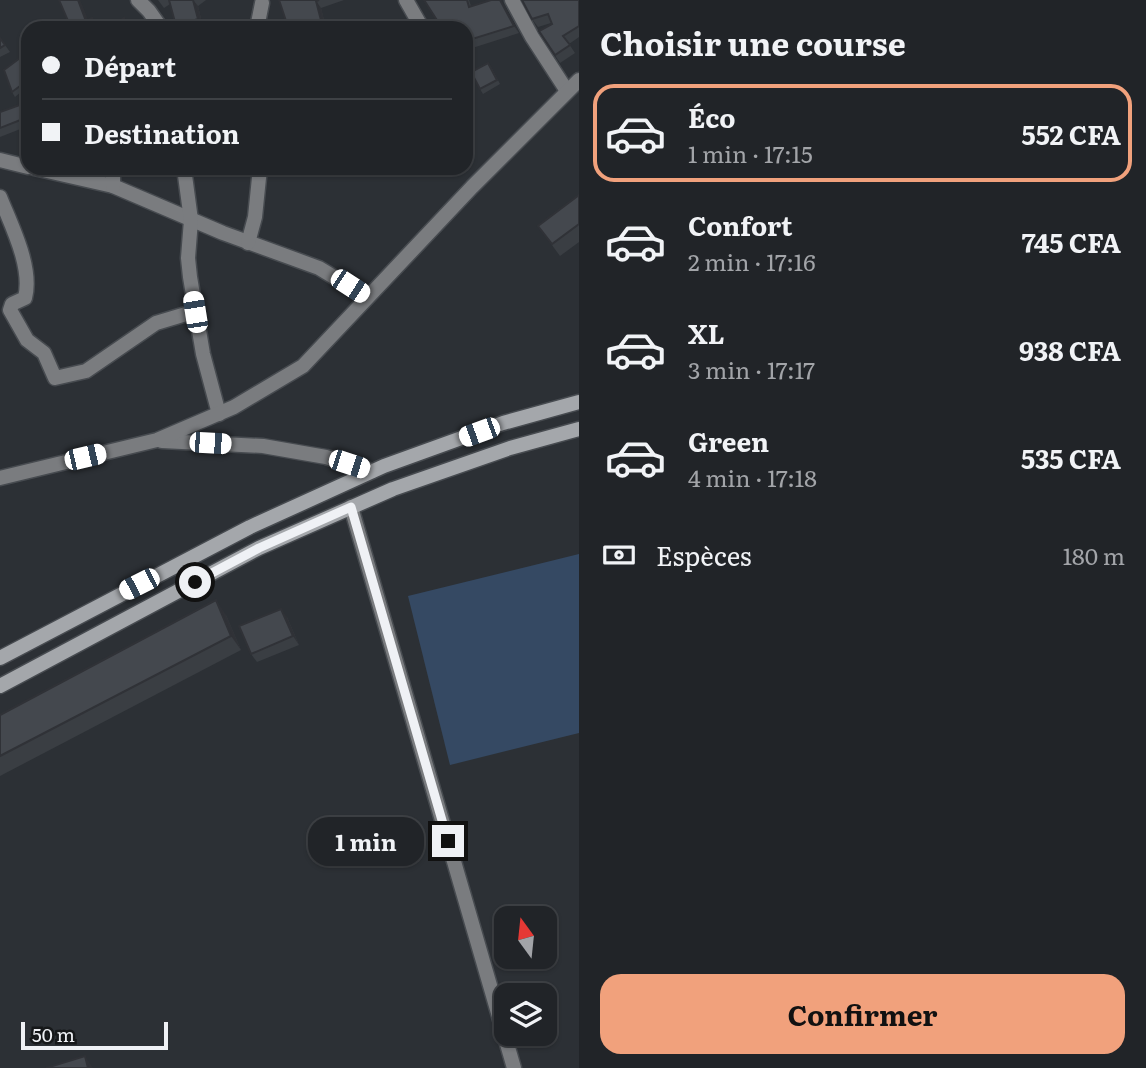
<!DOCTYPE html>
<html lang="fr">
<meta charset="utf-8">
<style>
:root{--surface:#212428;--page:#2d3034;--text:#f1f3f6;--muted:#a2a4a8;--line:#3e4145;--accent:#f1a17c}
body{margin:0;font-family:Literata,serif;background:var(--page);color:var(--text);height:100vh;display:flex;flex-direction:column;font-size:26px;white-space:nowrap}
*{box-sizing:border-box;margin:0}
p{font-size:23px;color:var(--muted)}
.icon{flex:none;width:38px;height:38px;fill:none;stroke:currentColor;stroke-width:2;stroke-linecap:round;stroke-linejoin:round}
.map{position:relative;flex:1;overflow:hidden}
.sheet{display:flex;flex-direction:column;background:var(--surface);width:567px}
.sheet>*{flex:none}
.hud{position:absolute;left:21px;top:21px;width:452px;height:154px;border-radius:21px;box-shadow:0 2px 5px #0004,0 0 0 2px var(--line);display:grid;align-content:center;height:154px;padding:0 21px;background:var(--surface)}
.needle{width:46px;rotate:345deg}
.fabs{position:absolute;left:494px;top:906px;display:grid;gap:14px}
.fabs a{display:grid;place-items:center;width:63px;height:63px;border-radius:14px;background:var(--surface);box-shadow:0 2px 5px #0004,0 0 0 2px var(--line);font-size:35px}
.scale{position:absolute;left:21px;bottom:18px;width:147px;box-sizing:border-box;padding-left:7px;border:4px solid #eff1f5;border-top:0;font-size:19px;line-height:24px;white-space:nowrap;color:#eff1f5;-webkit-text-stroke:5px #16181a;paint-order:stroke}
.end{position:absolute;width:32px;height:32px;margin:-16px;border:9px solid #eff1f5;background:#111;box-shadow:0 0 0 4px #111}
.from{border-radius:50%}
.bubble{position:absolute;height:49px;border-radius:21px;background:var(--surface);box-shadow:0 2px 5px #0004,0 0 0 2px var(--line);font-size:23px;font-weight:700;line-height:49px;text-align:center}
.car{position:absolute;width:21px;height:42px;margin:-21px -10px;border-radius:9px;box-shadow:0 0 5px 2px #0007;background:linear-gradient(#fff 24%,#345 0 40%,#fff 0 76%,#345 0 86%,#fff 0)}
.hud b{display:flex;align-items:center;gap:24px;height:66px;font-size:26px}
.hud b+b{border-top:2px solid var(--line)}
.hud i{width:18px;height:18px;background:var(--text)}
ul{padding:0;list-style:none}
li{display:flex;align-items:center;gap:21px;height:98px;margin:0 14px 10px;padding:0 7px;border:4px solid transparent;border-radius:21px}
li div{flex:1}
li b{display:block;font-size:26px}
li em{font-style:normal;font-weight:700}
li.on{border-color:var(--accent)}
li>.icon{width:63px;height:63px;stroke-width:1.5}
h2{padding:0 21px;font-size:32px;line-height:84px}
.pay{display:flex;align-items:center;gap:18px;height:77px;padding:0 21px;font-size:26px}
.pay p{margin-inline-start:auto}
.button{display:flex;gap:14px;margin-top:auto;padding:14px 21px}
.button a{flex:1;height:80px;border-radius:21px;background:var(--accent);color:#111;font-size:28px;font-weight:700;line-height:80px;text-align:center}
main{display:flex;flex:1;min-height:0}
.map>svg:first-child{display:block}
.green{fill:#354963}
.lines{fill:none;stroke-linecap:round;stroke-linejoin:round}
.street-casing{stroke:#474b50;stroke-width:17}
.secondary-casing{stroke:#474b50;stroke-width:17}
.street{stroke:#7a7c7f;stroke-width:14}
.secondary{stroke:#a4a7ab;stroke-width:14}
.wall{fill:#3a3e43}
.shaded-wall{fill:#303237}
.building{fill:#44484e;stroke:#303237;stroke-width:2}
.route{stroke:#eff1f5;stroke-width:9}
</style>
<main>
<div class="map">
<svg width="579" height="1068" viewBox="0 0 579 1068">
<rect width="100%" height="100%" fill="#2c3035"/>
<path class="green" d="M579,554V733L450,765L408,596Z"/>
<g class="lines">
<g class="street-casing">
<g id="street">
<path d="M138,0L149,11L161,28"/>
<path d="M406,0L422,28"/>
<path d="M512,0L532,37L567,91"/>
<path d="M257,28L262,3"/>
<path d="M0,160L28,167"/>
<path d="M34,168L113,186L223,233L319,268L367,297"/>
<path d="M113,168V186"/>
<path d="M184,168L191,220L188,258L190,277L203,354L219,414"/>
<path d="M0,197C11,225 33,267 25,298L12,304L10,310L27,340L44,353L55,378L86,371L156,323L196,311"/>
<path d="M248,243L255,217L260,168"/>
<path d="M162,441L263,446L326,457L372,471"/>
<path d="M0,478L157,440L234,407L303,366L472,187L579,80"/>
<path d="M351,507L514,1068"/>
</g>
</g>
<g class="secondary-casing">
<g id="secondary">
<path d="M0,658L250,527L384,466L503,423L579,402"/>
<path d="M0,686L259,548L393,489L510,448L579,429"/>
</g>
</g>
<use href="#street" class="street"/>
<use href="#secondary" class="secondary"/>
</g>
<g class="wall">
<path d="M158,0H206L198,6L203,27L198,28H178L170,4L164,8Z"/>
<path d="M279,0H344L321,8L326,28H269L287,24Z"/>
<path d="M424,0H469L471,6L504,5L519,33L466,50V28Z"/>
<path d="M579,0V37L569,44L575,53L560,63L539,31L552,24L551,23L538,27L532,19Z"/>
<path d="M0,38L10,52L0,57Z"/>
<path d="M28,52V86L15,97L12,92Z"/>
<path d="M491,67L500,84L483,94L480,89Z"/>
<path d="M28,102V126L0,137V112Z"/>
<path d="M118,168H160L161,171L123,176Z"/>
<path d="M579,195V242L560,256L538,226Z"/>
<path d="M226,615L241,650L0,776V715Z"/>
<path d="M287,617L299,645L257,662L251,654Z"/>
</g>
<g class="shaded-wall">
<path d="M78,0H80L91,27L86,21Z"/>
<path d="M193,0L198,6L203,27L198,19Z"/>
<path d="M500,0L504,5L519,33L514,26Z"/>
<path d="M316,1L321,8L326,28H323Z"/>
<path d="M216,600L226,615L241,650L231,636Z"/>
<path d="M281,609L287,617L299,645L293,636Z"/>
<path d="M85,1056L93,1068H88Z"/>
</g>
<g class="building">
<path d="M59,0H78L86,21L92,18L97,28H71Z"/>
<path d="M169,0H193L198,19L176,26Z"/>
<path d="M279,0H319L316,1L323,28H269L287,24Z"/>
<path d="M424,0H467L469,7L491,0H500L514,26L466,41V28H442Z"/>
<path d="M522,0H579V26L563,36L570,45L555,55L539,31L552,24L548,14L532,19Z"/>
<path d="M124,18L127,28H110Z"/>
<path d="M0,38L5,45L0,48Z"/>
<path d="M28,52V80L12,92L4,70Z"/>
<path d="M488,63L497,80L480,89L471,72Z"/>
<path d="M28,102V117L0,128V112Z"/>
<path d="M579,195V224L552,244L538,226Z"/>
<path d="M216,600L231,636L0,756V715Z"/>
<path d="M281,609L293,636L251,654L239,626Z"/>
<path d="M85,1056L88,1068H46Z"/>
</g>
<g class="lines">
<path class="route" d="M195,582L259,548L351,507L448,841"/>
</g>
</svg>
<div class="fabs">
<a><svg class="needle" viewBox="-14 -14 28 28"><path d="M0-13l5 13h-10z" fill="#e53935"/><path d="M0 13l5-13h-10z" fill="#a2a4a8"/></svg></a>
<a><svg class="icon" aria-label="layers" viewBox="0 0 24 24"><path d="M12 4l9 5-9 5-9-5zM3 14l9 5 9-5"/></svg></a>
</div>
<div class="scale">50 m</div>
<i class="end from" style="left:195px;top:582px"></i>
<i class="end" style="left:448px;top:841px"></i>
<div class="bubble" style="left:308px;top:817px;width:116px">1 min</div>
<i class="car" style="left:350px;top:286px;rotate:123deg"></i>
<i class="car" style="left:195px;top:312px;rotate:351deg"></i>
<i class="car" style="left:479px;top:432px;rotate:250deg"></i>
<i class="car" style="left:210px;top:443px;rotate:93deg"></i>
<i class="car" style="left:85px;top:457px;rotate:77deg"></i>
<i class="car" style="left:349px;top:464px;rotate:108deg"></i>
<i class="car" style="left:139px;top:584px;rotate:243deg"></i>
<div class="hud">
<b><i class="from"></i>Départ</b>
<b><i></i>Destination</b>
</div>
</div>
<section class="sheet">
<h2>Choisir une course</h2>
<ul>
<li class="on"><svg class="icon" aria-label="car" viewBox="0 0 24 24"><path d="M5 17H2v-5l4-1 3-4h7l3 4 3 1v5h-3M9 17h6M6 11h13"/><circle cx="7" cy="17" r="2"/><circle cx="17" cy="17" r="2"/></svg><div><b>Éco</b><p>1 min · 17:15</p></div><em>552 CFA</em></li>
<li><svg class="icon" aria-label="car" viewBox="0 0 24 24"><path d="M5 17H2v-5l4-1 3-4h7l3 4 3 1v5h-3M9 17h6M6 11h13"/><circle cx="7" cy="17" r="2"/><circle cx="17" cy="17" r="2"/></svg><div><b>Confort</b><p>2 min · 17:16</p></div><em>745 CFA</em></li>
<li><svg class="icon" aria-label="car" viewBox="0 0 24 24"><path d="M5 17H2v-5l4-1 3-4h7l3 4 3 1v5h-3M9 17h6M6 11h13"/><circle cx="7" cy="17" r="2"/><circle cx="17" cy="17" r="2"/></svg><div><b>XL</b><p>3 min · 17:17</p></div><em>938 CFA</em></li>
<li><svg class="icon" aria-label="car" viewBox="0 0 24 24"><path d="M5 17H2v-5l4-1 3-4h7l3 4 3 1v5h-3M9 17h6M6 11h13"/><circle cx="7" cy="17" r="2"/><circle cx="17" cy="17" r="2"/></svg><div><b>Green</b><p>4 min · 17:18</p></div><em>535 CFA</em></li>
</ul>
<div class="pay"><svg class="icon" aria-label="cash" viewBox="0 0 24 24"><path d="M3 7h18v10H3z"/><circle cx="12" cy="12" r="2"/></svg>Espèces<p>180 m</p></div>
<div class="button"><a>Confirmer</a></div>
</section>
</main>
